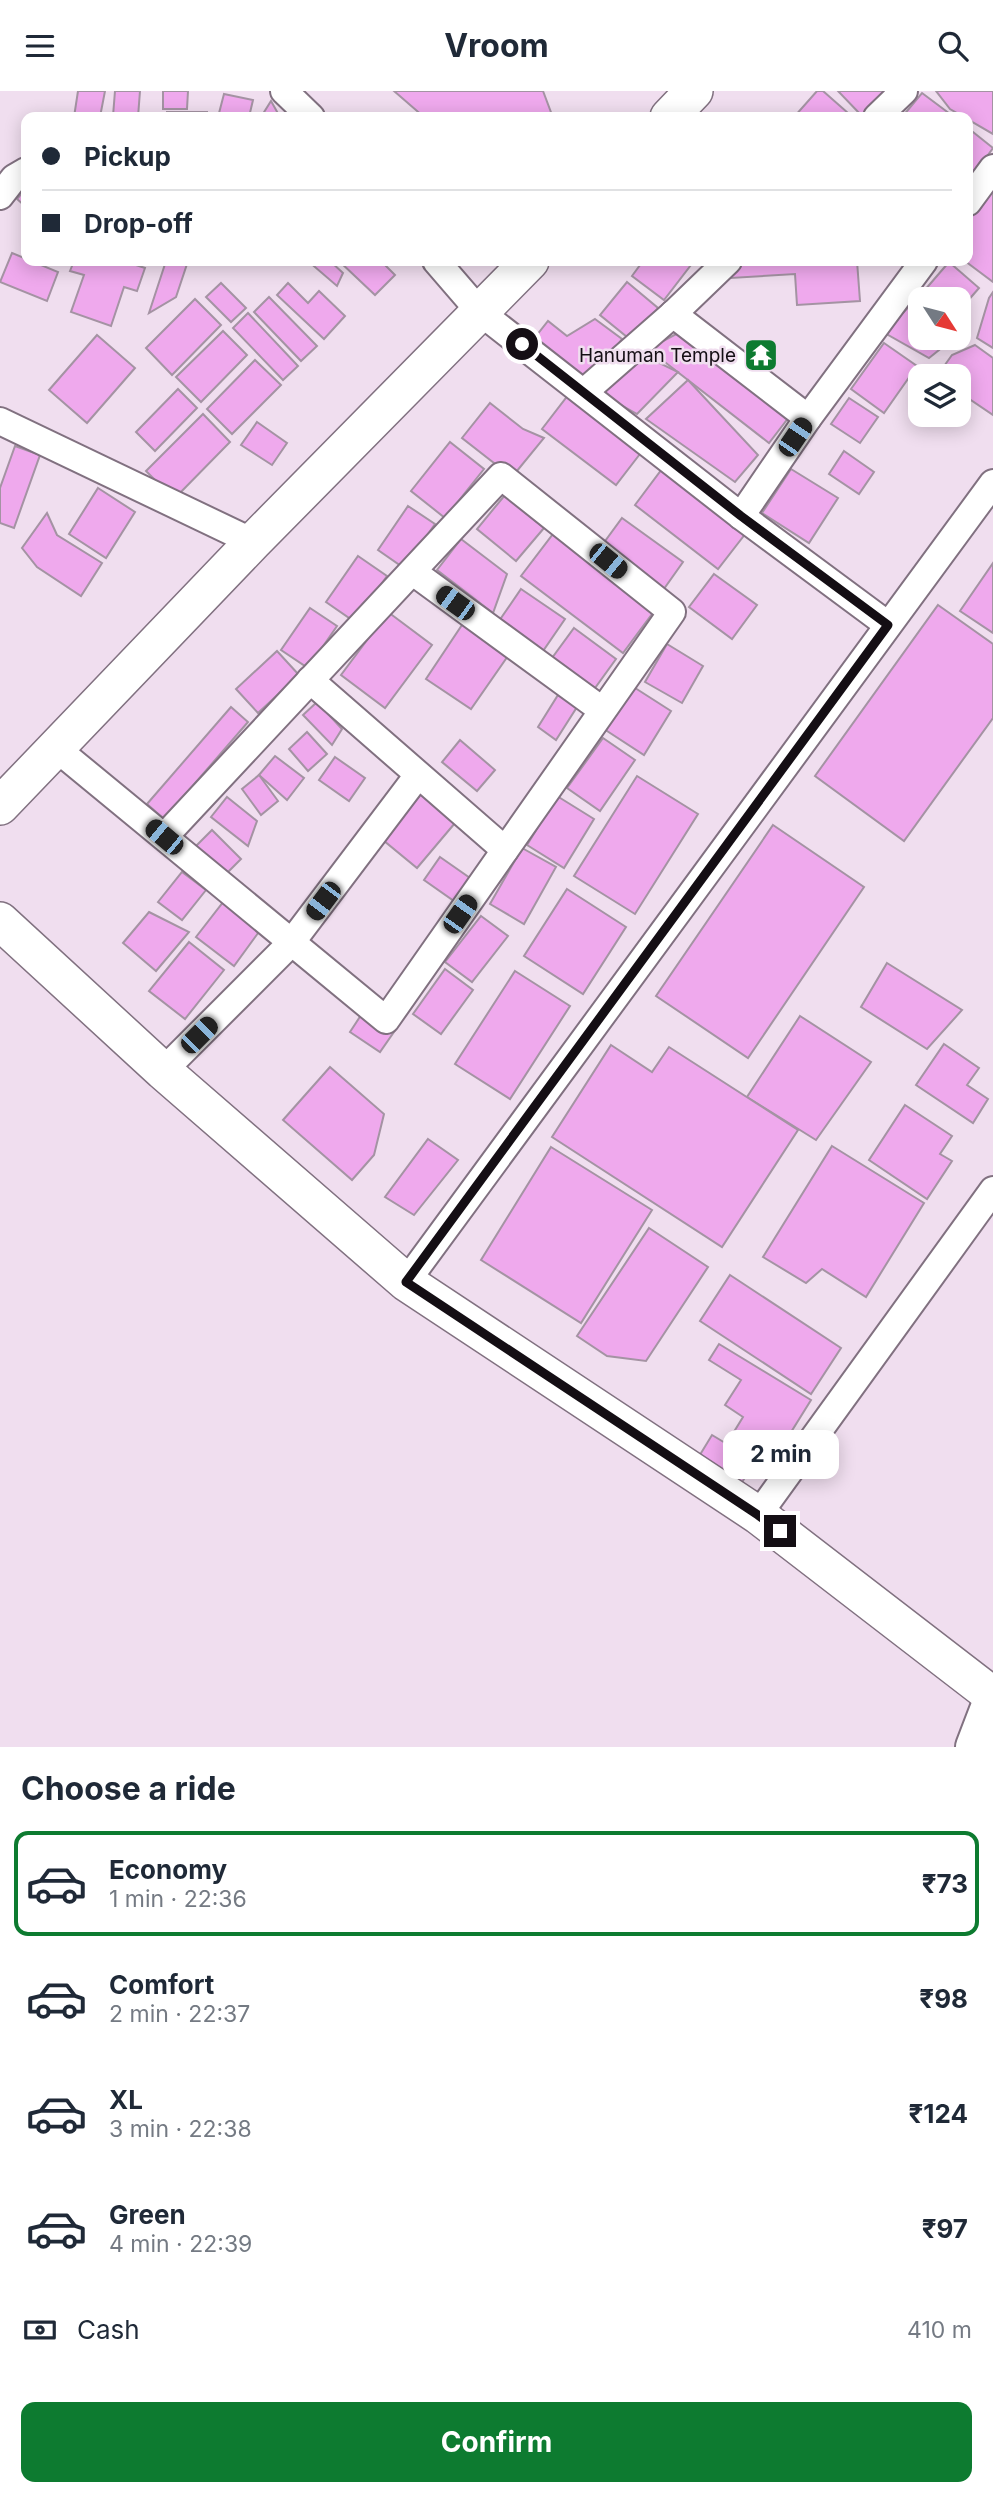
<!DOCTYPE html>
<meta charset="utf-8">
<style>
:root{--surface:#fff;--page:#f2f2f3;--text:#1f2937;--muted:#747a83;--line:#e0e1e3;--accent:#0d7b30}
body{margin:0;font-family:Inter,sans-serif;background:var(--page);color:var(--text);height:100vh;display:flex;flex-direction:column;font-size:26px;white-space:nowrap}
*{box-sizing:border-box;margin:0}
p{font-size:23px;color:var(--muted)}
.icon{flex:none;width:38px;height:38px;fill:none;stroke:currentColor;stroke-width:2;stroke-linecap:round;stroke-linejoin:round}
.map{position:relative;height:1656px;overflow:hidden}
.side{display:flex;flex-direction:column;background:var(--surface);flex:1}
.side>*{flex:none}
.banner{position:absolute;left:21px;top:21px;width:952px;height:154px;border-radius:14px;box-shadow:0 4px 18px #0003;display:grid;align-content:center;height:154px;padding:0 21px;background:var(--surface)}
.needle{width:46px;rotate:126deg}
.controls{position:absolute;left:908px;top:196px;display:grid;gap:14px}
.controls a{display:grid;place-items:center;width:63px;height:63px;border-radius:14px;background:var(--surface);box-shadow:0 4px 18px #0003;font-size:35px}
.end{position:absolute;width:32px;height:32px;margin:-16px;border:9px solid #140e14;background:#fff;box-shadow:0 0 0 4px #fff}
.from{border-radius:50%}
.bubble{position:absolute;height:49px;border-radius:14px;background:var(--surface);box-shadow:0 4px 18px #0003;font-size:23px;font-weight:700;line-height:49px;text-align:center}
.car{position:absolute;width:21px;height:42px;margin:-21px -10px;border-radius:9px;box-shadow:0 0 5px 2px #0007;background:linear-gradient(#222 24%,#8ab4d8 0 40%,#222 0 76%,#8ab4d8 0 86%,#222 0)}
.banner b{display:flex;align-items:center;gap:24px;height:66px;font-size:26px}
.banner b+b{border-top:2px solid var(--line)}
.banner i{width:18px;height:18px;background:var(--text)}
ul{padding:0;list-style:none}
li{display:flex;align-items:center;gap:21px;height:105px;margin:0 14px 10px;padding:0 7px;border:4px solid transparent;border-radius:14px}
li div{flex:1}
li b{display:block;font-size:26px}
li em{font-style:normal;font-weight:700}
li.selected{border-color:var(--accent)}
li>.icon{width:63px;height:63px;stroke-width:1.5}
h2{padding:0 21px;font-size:32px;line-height:84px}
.pay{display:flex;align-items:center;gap:18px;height:77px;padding:0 21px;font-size:26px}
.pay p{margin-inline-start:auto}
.action{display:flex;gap:14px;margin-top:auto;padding:14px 21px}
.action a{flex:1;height:80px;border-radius:14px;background:var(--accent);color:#fff;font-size:28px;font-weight:700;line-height:80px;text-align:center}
header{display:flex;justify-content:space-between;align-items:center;height:91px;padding:0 21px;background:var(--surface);font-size:32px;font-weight:700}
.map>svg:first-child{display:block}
.building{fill:#efa9ed;stroke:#a493a3;stroke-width:2}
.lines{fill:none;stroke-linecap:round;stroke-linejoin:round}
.minor-casing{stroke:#817180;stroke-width:30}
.secondary-casing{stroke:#817180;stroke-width:40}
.primary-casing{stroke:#817180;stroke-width:42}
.minor{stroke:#fff;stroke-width:26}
.secondary{stroke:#fff;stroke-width:37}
.primary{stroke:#fff;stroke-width:38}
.route{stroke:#140e14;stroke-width:9}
.labels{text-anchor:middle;stroke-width:5;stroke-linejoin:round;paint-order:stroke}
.poi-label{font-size:19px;fill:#140e14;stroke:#f0deef;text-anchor:end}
</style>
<header><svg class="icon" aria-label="menu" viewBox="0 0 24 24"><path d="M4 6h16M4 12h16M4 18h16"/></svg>Vroom<svg class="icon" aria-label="search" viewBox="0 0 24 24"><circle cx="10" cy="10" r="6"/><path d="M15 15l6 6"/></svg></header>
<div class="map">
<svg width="993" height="1656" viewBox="0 0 993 1656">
<rect width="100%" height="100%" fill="#f0deef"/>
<g class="building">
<path d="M78,0H105L100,26H74Z"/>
<path d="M115,0H140L138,26L113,25Z"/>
<path d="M163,0H188L187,18H163Z"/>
<path d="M394,0H543L552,24L550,26H424Z"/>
<path d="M817,0H823L848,22L844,26H794Z"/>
<path d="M838,0H883L882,5L862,25Z"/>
<path d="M936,0H993V43L950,18Z"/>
<path d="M922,2L954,26H902Z"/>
<path d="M224,3L253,9L249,26H218Z"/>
<path d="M271,10L280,26H261Z"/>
<rect x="167" y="21" width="40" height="5"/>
<path d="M968,37L993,57L974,83L968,78Z"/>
<path d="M993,91V191L965,170H968V125Z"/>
<path d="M26,97V116L17,108Z"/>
<path d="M12,162L58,181L47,210L0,191Z"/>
<path d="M74,170H124L145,177L137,200L124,196L111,235L71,221L84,184L70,180Z"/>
<path d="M166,170H188L176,206L149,222Z"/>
<path d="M308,170H330L343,182L337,195Z"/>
<path d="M339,170H381L395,184L375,204Z"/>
<path d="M643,170H694L664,209L632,185Z"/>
<path d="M737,170H857L860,210L797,214L795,183L731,187Z"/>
<path d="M949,171L979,197L959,220V208H933L924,200Z"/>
<path d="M627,191L658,217L632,250L600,224Z"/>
<path d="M221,192L246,217L231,231L206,206Z"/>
<path d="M288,192L308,212L319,200L345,225L324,248L277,204Z"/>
<path d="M993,201V257L977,247L989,207Z"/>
<path d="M269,206L317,255L301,270L254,221Z"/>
<path d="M918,207L920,209V247H954L929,267L883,241Z"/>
<path d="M195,208L221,234L172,284L146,257Z"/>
<path d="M248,222L298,275L283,289L233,237Z"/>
<path d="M595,228L622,248L585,297L529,254L548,230L567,245Z"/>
<path d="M223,240L247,264L201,311L176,286Z"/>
<path d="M680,241L789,326L769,352L648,258Z"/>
<path d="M97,244L135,277L87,332L49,299Z"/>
<path d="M884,252L917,275L884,322L851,298Z"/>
<path d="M975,254L993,267V324L959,301V285H937L952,264Z"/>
<path d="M641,263L678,281L637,323L600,302Z"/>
<path d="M255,269L281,294L232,343L207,318Z"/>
<path d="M688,289L758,364L735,391L646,328Z"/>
<path d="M178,298L197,317L155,360L136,341Z"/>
<path d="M569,303L643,359L616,394L542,338Z"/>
<path d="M849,307L878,326L860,352L831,333Z"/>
<path d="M490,312L523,338L544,347L512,386L462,347Z"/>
<path d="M203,323L230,351L174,408L146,380Z"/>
<path d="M257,331L287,352L272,374L241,354Z"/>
<path d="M450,351L484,378L445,427L411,400Z"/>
<path d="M15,355L40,364L14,437L0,432V397Z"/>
<path d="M844,360L874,381L859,403L829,383Z"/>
<path d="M662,378L746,442L718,478L635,414Z"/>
<path d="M791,378L838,407L809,452L762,422Z"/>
<path d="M98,397L135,421L106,467L69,443Z"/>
<path d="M505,404L544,437L516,470L477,438Z"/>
<path d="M408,415L435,433L404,477L378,459Z"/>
<path d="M47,422L57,444L102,472L81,505L37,476L22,457Z"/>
<path d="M622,427L683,471L661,502L600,457Z"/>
<path d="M553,443L655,519L623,562L521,485Z"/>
<path d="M461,448L507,483L493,522L437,479Z"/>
<path d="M358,465L387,485L355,531L326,511Z"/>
<path d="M993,472V542L960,520Z"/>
<path d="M714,483L757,514L732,548L689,516Z"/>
<path d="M521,498L565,528L543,560L499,530Z"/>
<path d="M938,514L993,553V627L904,750L815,685Z"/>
<path d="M310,517L337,535L308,577L281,559Z"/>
<path d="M388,521L432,554L385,617L341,584Z"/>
<path d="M464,531L510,562L471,618L426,588Z"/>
<path d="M574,537L616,568L595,597L552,567Z"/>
<path d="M667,553L703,575L682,612L645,591Z"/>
<path d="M277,560L299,584L258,622L236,598Z"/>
<path d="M632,595L671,620L644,664L604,638Z"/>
<path d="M558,604L577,616L556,649L538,636Z"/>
<path d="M317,611L342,638L332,654L303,624Z"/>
<path d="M231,616L248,631L164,728L147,713Z"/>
<path d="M307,641L327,663L308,680L289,658Z"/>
<path d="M603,647L635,669L600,720L567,697Z"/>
<path d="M460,649L495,679L477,700L442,671Z"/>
<path d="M275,665L304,687L287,709L259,684Z"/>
<path d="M335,666L365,687L349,710L319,689Z"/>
<path d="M259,684L278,710L261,724L242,698Z"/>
<path d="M637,685L698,723L635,823L574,785Z"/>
<path d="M421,703L455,732L417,777L383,749Z"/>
<path d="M557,705L594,728L564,777L527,754Z"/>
<path d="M227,706L257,730L248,755L211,726Z"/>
<path d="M773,734L864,796L748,967L656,905Z"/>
<path d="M212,739L241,768L222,787L193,758Z"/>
<path d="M522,757L556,776L524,833L490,813Z"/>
<path d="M440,766L470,787L454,810L424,789Z"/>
<path d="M182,781L206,799L182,829L158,811Z"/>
<path d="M567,798L626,836L583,903L524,865Z"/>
<path d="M224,810L261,838L234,875L196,846Z"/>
<path d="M149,821L189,841L156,880L123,852Z"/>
<path d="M481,825L508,845L472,891L445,871Z"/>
<path d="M189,851L224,879L185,928L149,900Z"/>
<path d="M887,872L962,919L927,958L861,916Z"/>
<path d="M445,878L473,899L441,943L413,923Z"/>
<path d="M515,880L570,915L510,1008L455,973Z"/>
<path d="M365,918L396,938L380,961L350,941Z"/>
<path d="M800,925L871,971L816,1049L747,1006Z"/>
<path d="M944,953L979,977L967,994L988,1008L973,1032L916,994Z"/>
<path d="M611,954L652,981L669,956L798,1039L722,1156L552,1046Z"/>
<path d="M330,976L384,1023L374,1064L352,1089L283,1029Z"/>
<path d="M905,1014L952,1045L940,1063L952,1070L927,1108L869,1069Z"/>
<path d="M428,1048L458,1069L414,1124L385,1106Z"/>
<path d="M832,1055L924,1112L866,1206L822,1178L806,1192L763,1166Z"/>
<path d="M551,1056L652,1119L581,1232L481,1169Z"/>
<path d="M649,1137L708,1176L646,1270L607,1265L577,1245Z"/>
<path d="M730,1184L841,1257L811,1303L700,1230Z"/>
<path d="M719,1253L811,1309L773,1370L732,1344L743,1326L725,1314L741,1289L709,1269Z"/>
<path d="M712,1344L755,1370L738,1398L695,1372Z"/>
</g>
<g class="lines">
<g class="minor-casing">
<g id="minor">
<path d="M284,0L311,26"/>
<path d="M877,26L904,0"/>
<path d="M0,105L14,87L26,80"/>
<path d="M968,111L993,77"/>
<path d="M436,170L480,221L741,425L888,534"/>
<path d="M673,223L808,327"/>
<path d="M584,301L673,223L728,170"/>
<path d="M0,330L253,451"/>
<path d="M741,425L808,327L924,170"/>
<path d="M413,481L602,619"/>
<path d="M310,589L505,759"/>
<path d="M57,658L386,929L672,521L501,385L164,746"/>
<path d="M163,980L291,852L418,684"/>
<path d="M406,1191L993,392"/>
<path d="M758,1424L993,1099"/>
</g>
</g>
<g class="secondary-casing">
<g id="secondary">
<path d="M669,26L694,0"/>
<path d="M0,715L253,451L530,170"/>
<path d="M0,830L163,980L406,1191L758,1424L993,1605"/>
</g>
</g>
<g class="primary-casing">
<path id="primary" d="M975,1656L993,1609"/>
</g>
<use href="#minor" class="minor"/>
<use href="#secondary" class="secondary"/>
<use href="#primary" class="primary"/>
</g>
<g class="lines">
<path class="route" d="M522,253L741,425L888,534L406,1191L758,1424L780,1440"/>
</g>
<defs>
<g id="temple-square" transform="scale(1.75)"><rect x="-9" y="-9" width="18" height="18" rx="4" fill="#0d7b30" stroke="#f0deef"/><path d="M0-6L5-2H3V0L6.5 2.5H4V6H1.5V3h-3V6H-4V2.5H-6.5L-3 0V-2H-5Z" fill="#fff"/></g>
</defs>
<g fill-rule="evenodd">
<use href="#temple-square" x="761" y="264"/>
</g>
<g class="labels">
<g class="poi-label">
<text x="736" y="271">Hanuman Temple</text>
</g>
</g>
</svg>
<div class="controls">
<a><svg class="needle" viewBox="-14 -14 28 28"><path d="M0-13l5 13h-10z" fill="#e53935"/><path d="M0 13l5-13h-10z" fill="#747a83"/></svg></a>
<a><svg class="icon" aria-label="layers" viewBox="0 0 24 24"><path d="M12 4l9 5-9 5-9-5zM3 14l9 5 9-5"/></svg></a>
</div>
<i class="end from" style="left:522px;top:253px"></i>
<i class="end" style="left:780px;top:1440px"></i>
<div class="bubble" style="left:723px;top:1339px;width:116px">2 min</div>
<i class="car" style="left:795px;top:346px;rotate:34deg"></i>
<i class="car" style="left:608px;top:470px;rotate:129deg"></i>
<i class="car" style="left:455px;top:512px;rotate:306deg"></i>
<i class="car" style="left:164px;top:746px;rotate:310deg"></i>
<i class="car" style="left:323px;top:810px;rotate:217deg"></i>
<i class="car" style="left:460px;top:823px;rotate:35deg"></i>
<i class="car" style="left:199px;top:944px;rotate:45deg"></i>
<div class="banner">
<b><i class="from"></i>Pickup</b>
<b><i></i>Drop-off</b>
</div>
</div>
<section class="side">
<h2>Choose a ride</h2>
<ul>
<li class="selected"><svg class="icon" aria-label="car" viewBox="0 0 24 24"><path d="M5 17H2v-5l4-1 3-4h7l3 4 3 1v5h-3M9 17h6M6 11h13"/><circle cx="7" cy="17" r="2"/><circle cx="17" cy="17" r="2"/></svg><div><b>Economy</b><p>1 min · 22:36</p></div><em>₹73</em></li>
<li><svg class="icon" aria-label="car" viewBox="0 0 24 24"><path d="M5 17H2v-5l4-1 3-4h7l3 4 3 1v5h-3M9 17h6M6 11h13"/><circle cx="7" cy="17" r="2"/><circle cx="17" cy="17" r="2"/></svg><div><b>Comfort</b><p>2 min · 22:37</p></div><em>₹98</em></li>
<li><svg class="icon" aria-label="car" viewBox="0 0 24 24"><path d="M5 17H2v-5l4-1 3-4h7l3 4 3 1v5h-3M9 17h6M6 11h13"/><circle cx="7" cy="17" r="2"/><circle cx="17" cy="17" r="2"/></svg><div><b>XL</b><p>3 min · 22:38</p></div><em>₹124</em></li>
<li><svg class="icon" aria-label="car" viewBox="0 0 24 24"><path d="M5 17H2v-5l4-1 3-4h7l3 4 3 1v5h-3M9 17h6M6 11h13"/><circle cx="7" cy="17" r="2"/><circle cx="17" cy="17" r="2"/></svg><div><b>Green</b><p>4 min · 22:39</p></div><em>₹97</em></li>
</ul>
<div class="pay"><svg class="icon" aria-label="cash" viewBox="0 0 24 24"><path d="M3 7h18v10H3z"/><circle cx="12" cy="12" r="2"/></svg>Cash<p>410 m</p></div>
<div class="action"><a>Confirm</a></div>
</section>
